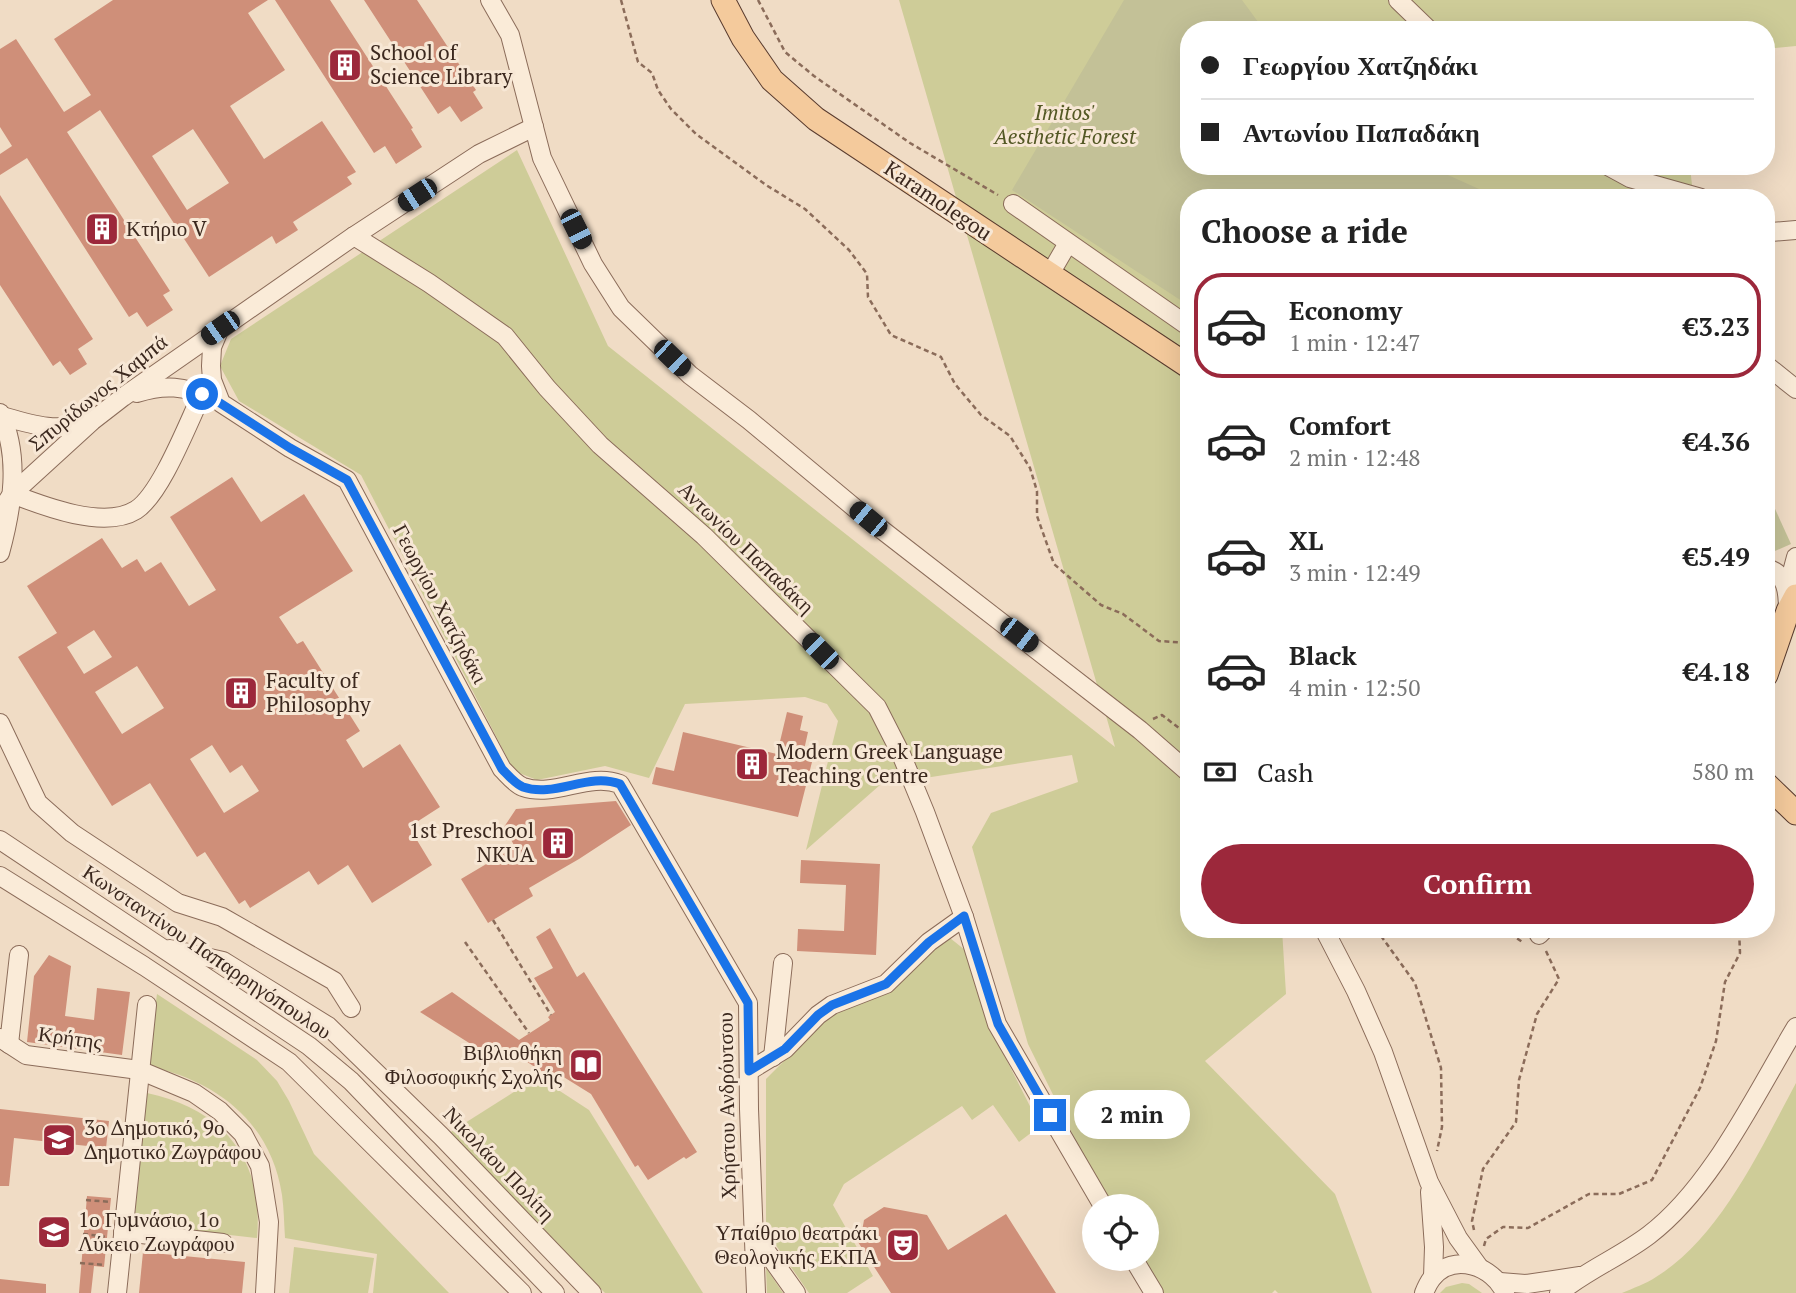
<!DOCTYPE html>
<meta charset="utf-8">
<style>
:root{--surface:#fff;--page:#f2f2f2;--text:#222;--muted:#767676;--line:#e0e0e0;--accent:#9c283b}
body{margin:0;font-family:"PT Serif",serif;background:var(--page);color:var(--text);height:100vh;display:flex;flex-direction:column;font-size:26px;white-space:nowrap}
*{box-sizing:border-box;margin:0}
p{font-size:23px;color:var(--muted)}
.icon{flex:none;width:38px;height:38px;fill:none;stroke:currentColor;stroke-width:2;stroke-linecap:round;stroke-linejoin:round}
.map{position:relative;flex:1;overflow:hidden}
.sheet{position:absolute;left:1180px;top:189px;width:595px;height:749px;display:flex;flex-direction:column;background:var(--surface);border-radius:28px;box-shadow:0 7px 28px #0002}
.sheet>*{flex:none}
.guide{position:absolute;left:1180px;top:21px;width:595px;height:154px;border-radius:28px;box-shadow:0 7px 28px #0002;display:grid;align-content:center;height:154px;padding:0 21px;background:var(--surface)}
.tools{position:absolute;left:1082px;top:1194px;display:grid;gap:14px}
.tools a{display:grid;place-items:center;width:77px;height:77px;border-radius:50%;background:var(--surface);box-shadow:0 7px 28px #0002;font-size:35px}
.end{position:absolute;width:32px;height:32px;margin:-16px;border:9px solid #1a73e8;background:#fff;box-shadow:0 0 0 4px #fff}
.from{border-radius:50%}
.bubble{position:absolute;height:49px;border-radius:24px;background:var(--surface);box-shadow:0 7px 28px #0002;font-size:23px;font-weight:700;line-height:49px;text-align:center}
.car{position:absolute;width:21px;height:42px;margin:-21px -10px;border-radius:9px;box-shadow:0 0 5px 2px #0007;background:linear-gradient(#222 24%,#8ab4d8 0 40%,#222 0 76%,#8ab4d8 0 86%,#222 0)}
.guide b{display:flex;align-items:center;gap:24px;height:66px;font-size:26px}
.guide b+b{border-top:2px solid var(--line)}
.guide i{width:18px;height:18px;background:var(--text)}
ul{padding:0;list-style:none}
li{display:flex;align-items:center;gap:21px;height:105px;margin:0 14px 10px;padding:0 7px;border:4px solid transparent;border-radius:28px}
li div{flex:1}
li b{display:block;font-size:26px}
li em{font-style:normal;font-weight:700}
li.on{border-color:var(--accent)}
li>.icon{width:63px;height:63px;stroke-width:1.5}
h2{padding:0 21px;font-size:32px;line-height:84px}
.pay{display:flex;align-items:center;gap:18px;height:77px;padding:0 21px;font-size:26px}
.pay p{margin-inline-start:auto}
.cta{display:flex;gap:14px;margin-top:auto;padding:14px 21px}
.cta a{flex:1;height:80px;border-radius:42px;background:var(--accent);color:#fff;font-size:28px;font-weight:700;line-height:80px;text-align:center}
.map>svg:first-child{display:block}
.green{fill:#cecc98}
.cemetery{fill:#c3c197}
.building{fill:#cf8f79;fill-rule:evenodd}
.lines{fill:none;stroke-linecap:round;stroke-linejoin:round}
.minor-casing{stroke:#8b6c5a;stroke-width:20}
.major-casing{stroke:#593b2e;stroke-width:25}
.path{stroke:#8b6c5a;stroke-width:2.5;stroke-dasharray:5 3.5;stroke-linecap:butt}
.minor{stroke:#faebd8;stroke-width:18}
.major{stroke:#f4ca9c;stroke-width:23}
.route{stroke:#1a73e8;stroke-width:9}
.labels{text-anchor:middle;stroke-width:6;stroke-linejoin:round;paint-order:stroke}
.poi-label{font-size:21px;fill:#3b281e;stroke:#f7e7d5;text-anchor:start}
.park-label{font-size:21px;font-style:italic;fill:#535824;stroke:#f7e7d5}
.street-label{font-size:21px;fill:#3b281e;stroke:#f7e7d5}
</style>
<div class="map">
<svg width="1796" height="1293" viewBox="0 0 1796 1293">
<rect width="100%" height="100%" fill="#f0dcc5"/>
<g class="green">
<path d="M899,0H1796V46L1766,49V30H1188V166H1690L1693,195L1681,198H1188V929H1282L1286,994L1205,1061L1335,1194L1372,1293H1278L1275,1290L1272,1293H1159L1134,1258H1146V1206H1108L1028,1044L972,847L991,813L1078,782L1072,755L880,785L806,850L838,721L827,704L805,697L685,704L649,778L605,766L537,780L514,771L361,475L239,401L220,366L231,339L517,150L608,346L1115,747Z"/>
<path d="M950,938L965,950L997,1041L1040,1126L1019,1142L993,1105L972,1120L962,1106L844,1184L833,1205L873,1276L847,1293H809L766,1231V1079L784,1061L807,1033L942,940Z"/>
<path d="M157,994L257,1060L277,1081L289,1101L314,1154L449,1293H373L377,1254L285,1238C284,1224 284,1209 282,1195C271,1122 216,1080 147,1066Z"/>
<path d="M543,1080L589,1110L703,1293H605L446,1135L528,1083Z"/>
<path d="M1796,1083V1293H1622C1633,1288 1646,1284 1656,1277C1720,1238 1761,1148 1796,1083Z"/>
<path d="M147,1093C223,1109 264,1159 257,1238L134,1224Z"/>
<path d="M294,1247L374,1258L368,1293H289Z"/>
<path d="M766,1268L783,1293H767Z"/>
<path d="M1462,1283L1469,1284L1482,1293H1440L1446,1287Z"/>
</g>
<g class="cemetery">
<path d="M1124,0H1242L1264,30H1188V166H1428L1499,198H1188V305L1012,190Z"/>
<path d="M1766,489L1791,544L1766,555Z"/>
</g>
<g class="building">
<path d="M113,0H268L248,13L285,70L230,106L264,159L322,121L356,172L347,177L352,184L293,222L298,230L276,244L272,236L209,277L100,110L67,132L170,291L163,295L173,310L147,327L137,312L129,317L27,158L0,175V154L12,146L0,127V49L16,39L64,112L91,95L54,39ZM193,129L229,183L187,210L152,156Z"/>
<path d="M275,0H330L413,128L411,129L422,147L396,164L385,146L374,153Z"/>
<path d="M364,0H417L476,90L473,92L483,108L461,122L450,106L438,114Z"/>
<path d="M0,195L93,339L78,349L87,364L70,375L60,361L53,366L0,285Z"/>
<path d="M232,477L261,522L304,494L353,571L279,617L297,644L303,641L360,731L346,740L363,768L400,744L440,807L409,827L432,865L372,903L348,865L318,885L309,871L250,908L245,900L239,904L205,852L197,857L150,783L112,806L18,657L57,633L27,586L102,538L122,568L137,559L145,572L161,562L189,606L216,590L170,517ZM94,630L112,657L84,674L67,647ZM137,666L164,708L122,734L95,692ZM212,745L230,773L242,765L259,791L224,813L190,759Z"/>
<path d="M787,712L803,716L800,730L808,732L802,759L812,762L798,817L652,784L656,767L674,771L683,732L777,754Z"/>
<path d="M616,801L631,825L579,859L529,888L533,896L488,923L461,879L515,847L504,827L516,809Z"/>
<path d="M801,860L880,864L876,955L797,951L798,929L844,931L846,885L800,883Z"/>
<path d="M550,928L577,977L584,972L697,1152L686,1159L684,1157L648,1180L638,1165L635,1167L591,1094L562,1076L556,1081L506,1048L493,1058L420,1012L452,992L519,1040L550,1020L548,1017L555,1012L534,978L553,968L536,937Z"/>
<path d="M49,955L71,966L65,1016L94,1020L97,988L130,992L122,1055L27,1042L34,976Z"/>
<path d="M0,1109L109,1121L106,1148L14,1138L9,1186H0Z"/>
<path d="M87,1196L111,1198L104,1267L94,1266L91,1293H79Z"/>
<path d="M884,1207L927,1215L948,1250L1006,1214L1056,1293H891L858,1242L866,1237L862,1231L864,1220Z"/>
<path d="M143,1252L245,1262L242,1293H139Z"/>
<path d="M0,1279L46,1284V1293H0Z"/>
</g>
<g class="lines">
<g class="minor-casing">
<g id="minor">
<path d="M490,0L510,35L542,158L593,264L621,308L690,375L749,420L868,519L1140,730L1188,772"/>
<path d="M1398,0L1429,30"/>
<path d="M1608,166L1630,178L1701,198"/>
<path d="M1013,204L1188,326"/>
<path d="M1766,228L1771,232L1796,230"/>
<path d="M354,236L429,283L505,336L547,388L600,445L704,536L877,707L901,754L925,812L964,917L997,1024L1103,1206"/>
<path d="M1050,274L1068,243"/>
<path d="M220,328L212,347L211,366L212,380L221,403L290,448L347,480L502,769C508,775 515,784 523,787C555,798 588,772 620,784L748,1003L749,1109L756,1293"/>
<path d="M1766,365L1796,389"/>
<path d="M137,393C165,384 184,386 211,398"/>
<path d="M0,413C21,456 12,509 0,553"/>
<path d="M2,416C33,425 57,433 89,422"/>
<path d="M12,494C43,506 104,530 136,510C161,494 188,423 202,394"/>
<path d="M0,512L12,494L92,421L123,397L354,236L479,154L534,127"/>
<path d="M1766,568C1787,573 1788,593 1788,611"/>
<path d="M1788,587L1796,557"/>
<path d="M0,723L38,803L72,833L178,903L222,917L334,981L351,1008"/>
<path d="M0,840L309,1046L351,1081L555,1293"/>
<path d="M0,876L144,966L289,1062L522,1293"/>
<path d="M1324,929L1356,991L1383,1052L1429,1182L1458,1238L1479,1267"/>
<path d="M1539,935L1545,929"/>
<path d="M170,949L223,961L328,1026L441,1136L592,1293"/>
<path d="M0,1038L26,1055L139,1070L194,1093L220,1111L243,1134L260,1166L269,1222L265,1293"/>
<path d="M9,1044L19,955"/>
<path d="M773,1057L783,963"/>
<path d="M749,1071L785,1049L818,1015L832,1005L886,984L929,942L964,917"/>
<path d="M1430,1192L1434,1247L1433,1277"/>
<path d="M123,1232L223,1243"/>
<path d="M754,1234L796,1293"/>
<path d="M1133,1258L1154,1293"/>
<path d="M1500,1282L1527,1284L1580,1276"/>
<path d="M117,1293L147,1005"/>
<path d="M1424,1293C1426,1288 1429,1282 1432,1278C1454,1252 1493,1266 1505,1293"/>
<path d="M1559,1293C1587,1270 1620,1257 1649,1235C1712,1187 1755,1095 1796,1027"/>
</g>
</g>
<g class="major-casing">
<g id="major">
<path d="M723,0L743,38L772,80L816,119L1188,366"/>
<path d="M1766,675L1788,611L1796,596"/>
<path d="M1766,784L1796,813"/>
</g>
</g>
<g class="path">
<path d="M621,0L638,62L652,73L658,90L671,109L696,134L766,185L805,209L849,250L867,274L868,297L891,335L941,357L955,384L981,415L1010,436L1030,468L1037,491V516L1054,564L1101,605L1123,614L1159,641L1188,643"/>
<path d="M758,0L785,52L814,76L910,143L998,195"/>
<path d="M1153,719L1162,715L1188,735"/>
<path d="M493,920L551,1015"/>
<path d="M1376,929L1415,983L1441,1068L1442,1127L1437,1151"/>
<path d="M1503,929L1524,943"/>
<path d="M465,942L529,1033"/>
<path d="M86,1200L111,1202"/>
<path d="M1474,1230L1472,1221L1483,1169L1516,1122L1519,1080L1537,1014L1559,979L1545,949"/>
<path d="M83,1234L108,1237"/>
<path d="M1484,1246L1486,1239L1503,1227L1528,1228L1589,1194H1619L1652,1180L1700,1088L1716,1041L1725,982L1740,953L1739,929"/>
<path d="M80,1263L105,1265"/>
</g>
<use href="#minor" class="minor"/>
<use href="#major" class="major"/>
</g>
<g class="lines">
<path class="route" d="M202,394L220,403L290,448L347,480L502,769C508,775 515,784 523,787C555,798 588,772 620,784L748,1003L749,1071L785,1049L818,1015L832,1005L886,984L929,942L964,916L998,1024L1050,1115"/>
</g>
<defs>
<g id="building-square" transform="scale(1.75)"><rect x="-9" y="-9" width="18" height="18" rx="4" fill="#9c283b" stroke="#f7e7d5"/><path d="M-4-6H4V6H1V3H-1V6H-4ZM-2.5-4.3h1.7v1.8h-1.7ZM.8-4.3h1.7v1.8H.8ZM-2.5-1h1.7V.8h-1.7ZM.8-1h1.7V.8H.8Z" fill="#fff"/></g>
<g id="library-square" transform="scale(1.75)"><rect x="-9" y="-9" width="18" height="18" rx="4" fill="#9c283b" stroke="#f7e7d5"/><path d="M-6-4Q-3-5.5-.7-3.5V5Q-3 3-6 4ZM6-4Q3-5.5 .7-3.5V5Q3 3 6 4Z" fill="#fff"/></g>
<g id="school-square" transform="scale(1.75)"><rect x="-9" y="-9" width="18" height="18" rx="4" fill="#9c283b" stroke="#f7e7d5"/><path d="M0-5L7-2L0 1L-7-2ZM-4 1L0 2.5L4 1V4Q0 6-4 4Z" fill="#fff"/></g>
<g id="theatre-square" transform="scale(1.75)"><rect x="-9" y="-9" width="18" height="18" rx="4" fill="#9c283b" stroke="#f7e7d5"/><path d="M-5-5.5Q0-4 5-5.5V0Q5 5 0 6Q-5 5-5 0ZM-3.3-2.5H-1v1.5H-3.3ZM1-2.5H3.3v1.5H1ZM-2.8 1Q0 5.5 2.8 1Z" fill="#fff"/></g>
</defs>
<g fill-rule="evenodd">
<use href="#building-square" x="345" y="65"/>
<use href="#building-square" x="102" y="229"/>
<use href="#building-square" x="241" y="693"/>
<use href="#building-square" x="752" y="764"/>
<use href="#building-square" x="558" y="843"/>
<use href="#library-square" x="586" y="1065"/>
<use href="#school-square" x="59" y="1140"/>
<use href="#school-square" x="54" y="1232"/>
<use href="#theatre-square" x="903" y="1245"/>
</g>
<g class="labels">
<g class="poi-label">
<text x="370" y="60">School of<tspan x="370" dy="24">Science Library</tspan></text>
<text x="126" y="236">Κτήριο V</text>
<text x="266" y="688">Faculty of<tspan x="266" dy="24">Philosophy</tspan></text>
<text x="776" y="759">Modern Greek Language<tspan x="776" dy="24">Teaching Centre</tspan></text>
<text x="534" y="838" text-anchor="end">1st Preschool<tspan x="534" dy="24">NKUA</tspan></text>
<text x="562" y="1060" text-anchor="end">Βιβλιοθήκη<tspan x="562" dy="24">Φιλοσοφικής Σχολής</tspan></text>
<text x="84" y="1135">3ο Δημοτικό, 9ο<tspan x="84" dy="24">Δημοτικό Ζωγράφου</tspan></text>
<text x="78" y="1227">1ο Γυμνάσιο, 1ο<tspan x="78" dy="24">Λύκειο Ζωγράφου</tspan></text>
<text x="878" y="1240" text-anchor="end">Υπαίθριο θεατράκι<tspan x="878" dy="24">Θεολογικής ΕΚΠΑ</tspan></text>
</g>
<g class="park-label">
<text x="1065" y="120">Imitos'<tspan x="1065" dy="24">Aesthetic Forest</tspan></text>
</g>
<g class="street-label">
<text transform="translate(938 201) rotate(34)" y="7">Karamolegou</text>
<text transform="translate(98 393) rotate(-39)" y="7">Σπυρίδωνος Χαμπά</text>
<text transform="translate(746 548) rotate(44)" y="7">Αντωνίου Παπαδάκη</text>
<text transform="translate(440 604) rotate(62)" y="7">Γεωργίου Χατζηδάκι</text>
<text transform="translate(207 952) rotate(34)" y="7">Κωνσταντίνου Παπαρρηγόπουλου</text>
<text transform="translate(70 1038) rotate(8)" y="7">Κρήτης</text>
<text transform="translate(727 1106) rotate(-91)" y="7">Χρήστου Ανδρόυτσου</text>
<text transform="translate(499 1164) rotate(46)" y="7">Νικολάου Πολίτη</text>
</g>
</g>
</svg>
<div class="tools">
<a><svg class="icon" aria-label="locate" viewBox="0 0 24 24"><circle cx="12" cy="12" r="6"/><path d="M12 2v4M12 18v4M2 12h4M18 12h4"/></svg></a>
</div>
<i class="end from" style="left:202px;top:394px"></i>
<i class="end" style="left:1050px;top:1115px"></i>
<div class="bubble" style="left:1074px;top:1090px;width:116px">2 min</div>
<i class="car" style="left:417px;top:195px;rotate:237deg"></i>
<i class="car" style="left:576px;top:229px;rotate:153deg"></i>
<i class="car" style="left:220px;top:328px;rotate:235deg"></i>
<i class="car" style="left:672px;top:358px;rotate:134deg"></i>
<i class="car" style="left:868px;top:519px;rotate:310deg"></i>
<i class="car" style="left:1019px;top:635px;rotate:128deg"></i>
<i class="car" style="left:820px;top:651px;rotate:315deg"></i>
<div class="guide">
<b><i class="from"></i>Γεωργίου Χατζηδάκι</b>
<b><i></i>Αντωνίου Παπαδάκη</b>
</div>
<section class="sheet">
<h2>Choose a ride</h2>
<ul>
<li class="on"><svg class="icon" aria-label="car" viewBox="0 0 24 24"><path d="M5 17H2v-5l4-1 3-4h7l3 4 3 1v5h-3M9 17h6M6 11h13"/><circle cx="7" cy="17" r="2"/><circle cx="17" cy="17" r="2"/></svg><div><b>Economy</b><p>1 min · 12:47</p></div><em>€3.23</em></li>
<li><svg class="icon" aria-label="car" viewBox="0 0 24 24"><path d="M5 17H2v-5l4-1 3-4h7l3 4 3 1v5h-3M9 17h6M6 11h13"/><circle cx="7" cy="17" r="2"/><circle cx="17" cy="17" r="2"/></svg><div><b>Comfort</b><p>2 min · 12:48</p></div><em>€4.36</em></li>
<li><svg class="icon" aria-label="car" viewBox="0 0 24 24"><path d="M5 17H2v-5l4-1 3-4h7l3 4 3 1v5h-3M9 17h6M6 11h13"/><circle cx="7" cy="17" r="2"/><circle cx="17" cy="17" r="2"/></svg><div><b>XL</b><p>3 min · 12:49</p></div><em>€5.49</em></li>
<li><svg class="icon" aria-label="car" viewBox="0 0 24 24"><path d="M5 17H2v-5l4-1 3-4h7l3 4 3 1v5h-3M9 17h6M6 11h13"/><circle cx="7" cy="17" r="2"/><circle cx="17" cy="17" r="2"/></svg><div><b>Black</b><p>4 min · 12:50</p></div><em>€4.18</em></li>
</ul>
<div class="pay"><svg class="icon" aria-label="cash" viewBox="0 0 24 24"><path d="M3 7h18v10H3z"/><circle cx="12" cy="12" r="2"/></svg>Cash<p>580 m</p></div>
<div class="cta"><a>Confirm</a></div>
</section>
</div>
